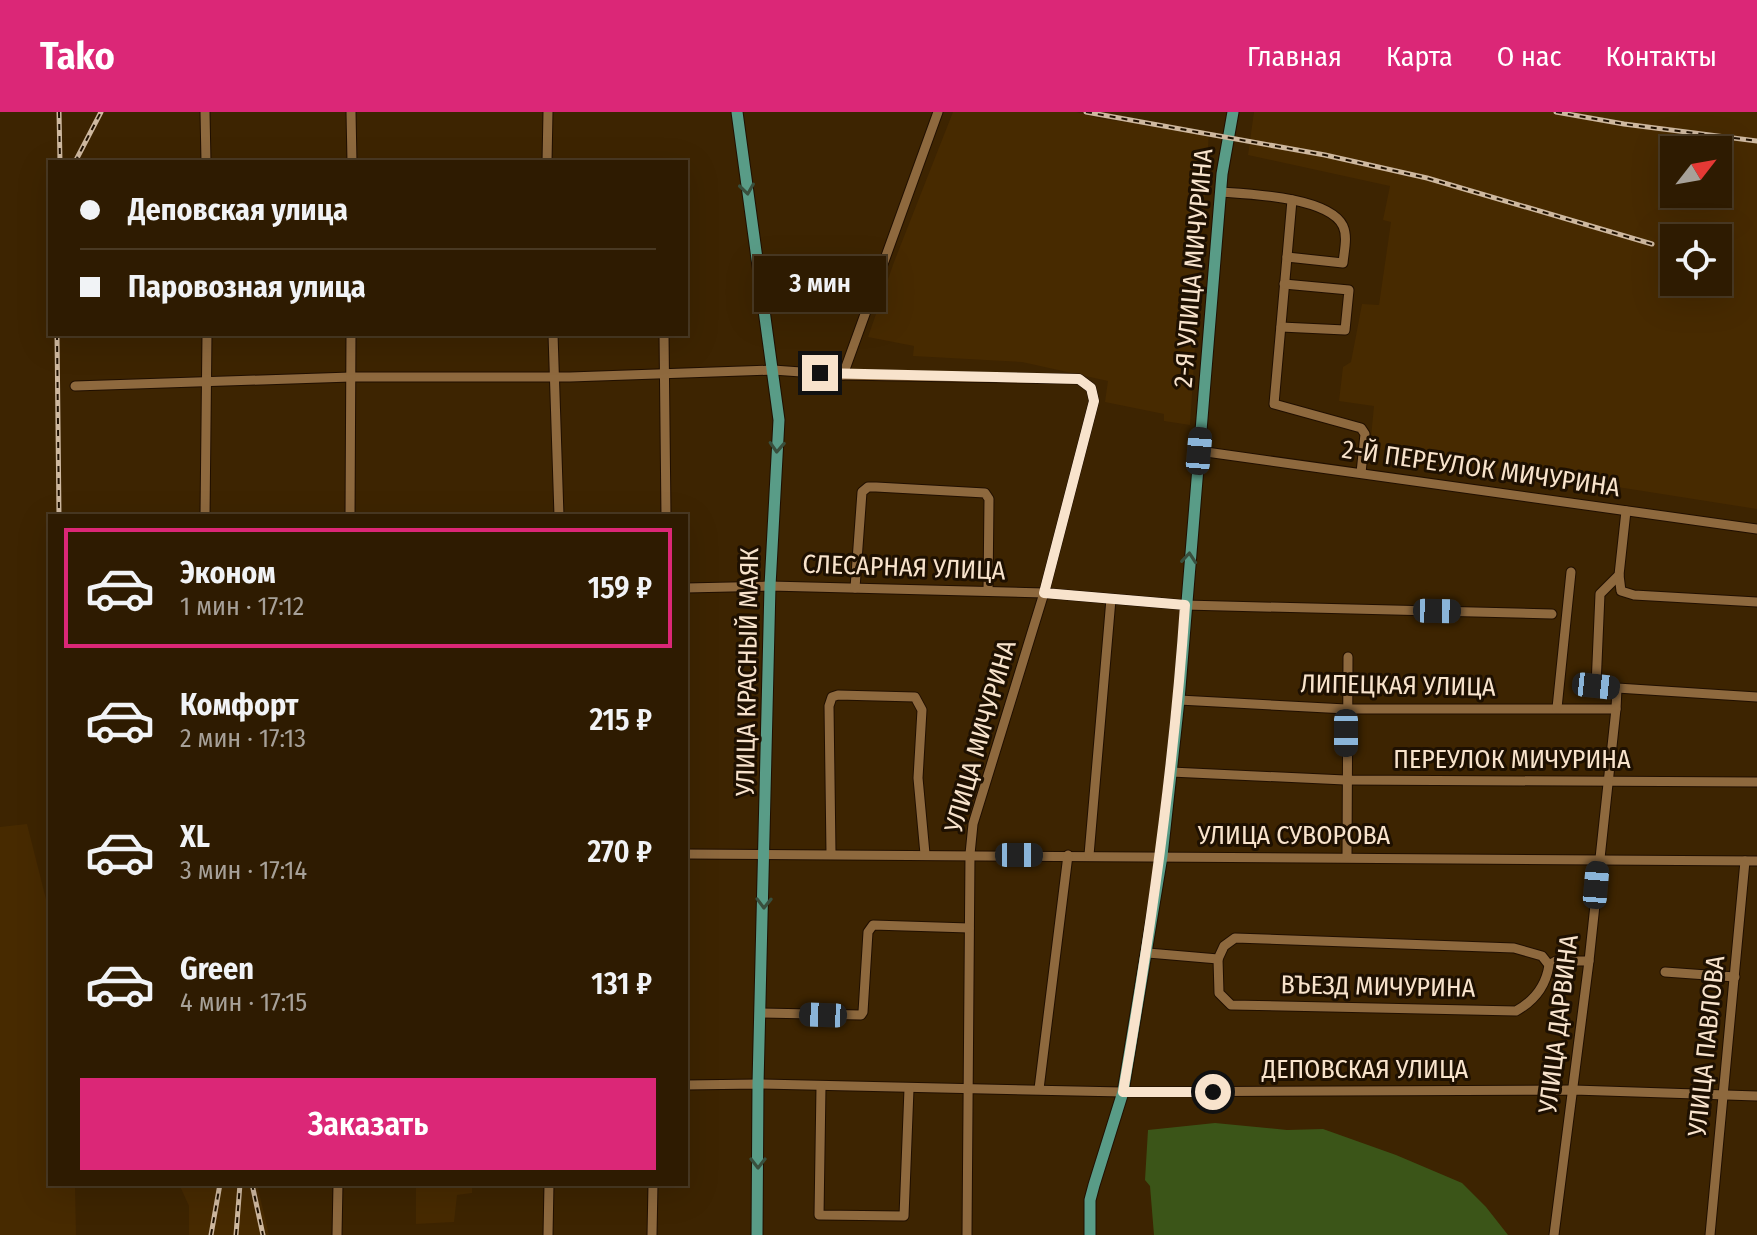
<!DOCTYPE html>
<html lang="ru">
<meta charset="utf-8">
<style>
:root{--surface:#2e1b01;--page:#36240b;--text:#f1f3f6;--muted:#a7a199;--line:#493923;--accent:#db2777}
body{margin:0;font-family:"Fira Sans Condensed",sans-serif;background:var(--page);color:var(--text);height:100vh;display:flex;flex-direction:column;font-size:30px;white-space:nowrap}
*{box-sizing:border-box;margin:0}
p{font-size:26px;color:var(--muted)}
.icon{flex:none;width:44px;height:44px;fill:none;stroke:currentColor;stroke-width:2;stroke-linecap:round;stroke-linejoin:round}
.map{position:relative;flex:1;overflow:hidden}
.sheet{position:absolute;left:48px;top:402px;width:640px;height:672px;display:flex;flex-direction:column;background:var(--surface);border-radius:0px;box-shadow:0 8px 32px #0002,0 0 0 2px var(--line)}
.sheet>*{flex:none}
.top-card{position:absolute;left:48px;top:48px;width:640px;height:176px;border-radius:0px;box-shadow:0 8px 32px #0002,0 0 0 2px var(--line);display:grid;align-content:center;height:176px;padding:0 32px;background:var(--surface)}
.needle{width:52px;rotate:59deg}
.tools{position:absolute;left:1660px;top:24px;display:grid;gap:16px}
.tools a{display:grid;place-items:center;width:72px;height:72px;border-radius:0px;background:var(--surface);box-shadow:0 8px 32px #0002,0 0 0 2px var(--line);font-size:40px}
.end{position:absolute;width:36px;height:36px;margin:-18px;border:10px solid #f8e3cc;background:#111;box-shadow:0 0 0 4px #111}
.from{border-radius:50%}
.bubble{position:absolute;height:56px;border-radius:0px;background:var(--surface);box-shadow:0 8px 32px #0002,0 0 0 2px var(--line);font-size:26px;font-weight:600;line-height:56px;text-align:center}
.car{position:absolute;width:24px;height:48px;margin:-24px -12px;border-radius:10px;box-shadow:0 0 6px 2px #0007;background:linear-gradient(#222 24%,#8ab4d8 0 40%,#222 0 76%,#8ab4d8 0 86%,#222 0)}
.top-card b{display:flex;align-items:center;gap:28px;height:76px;font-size:30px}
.top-card b+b{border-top:2px solid var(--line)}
.top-card i{width:20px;height:20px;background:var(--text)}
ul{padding:14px 0 0;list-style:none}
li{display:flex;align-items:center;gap:24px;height:120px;margin:0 16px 12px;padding:0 16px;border:4px solid transparent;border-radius:0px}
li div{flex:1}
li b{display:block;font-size:30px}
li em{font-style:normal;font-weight:600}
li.current{border-color:var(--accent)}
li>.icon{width:72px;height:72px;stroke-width:1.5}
.cta{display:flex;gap:16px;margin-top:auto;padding:16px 32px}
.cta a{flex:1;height:92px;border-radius:0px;background:var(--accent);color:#fff;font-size:32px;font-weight:600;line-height:92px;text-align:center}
header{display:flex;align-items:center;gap:48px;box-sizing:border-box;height:112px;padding:0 40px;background:var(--accent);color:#fff}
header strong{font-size:38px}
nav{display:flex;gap:44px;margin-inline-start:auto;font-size:28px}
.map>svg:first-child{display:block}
.built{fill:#472a00;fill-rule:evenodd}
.green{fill:#3b5518}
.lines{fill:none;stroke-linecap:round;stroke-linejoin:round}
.minor-casing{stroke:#200f00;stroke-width:11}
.major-casing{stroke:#200f00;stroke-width:13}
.minor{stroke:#8e693e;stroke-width:9}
.major{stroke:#599c87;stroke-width:11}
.rail-casing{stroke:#ceb89f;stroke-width:5}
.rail{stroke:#1e1001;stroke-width:2;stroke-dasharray:6;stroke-linecap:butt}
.oneway{stroke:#394f3d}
.route{stroke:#f8e3cc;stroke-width:10}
.labels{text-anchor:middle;stroke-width:6;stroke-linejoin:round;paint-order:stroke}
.street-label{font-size:26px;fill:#f8e3cc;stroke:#1e1001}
</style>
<header>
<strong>Tako</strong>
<nav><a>Главная</a><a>Карта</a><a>О нас</a><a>Контакты</a></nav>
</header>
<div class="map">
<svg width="1757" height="1123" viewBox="0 0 1757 1123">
<rect width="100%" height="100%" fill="#3d2401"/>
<g class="built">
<path d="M953,0H1076L1101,7L1209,20L1190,313L1164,309V302L1105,290L1108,269L1022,250L913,244L914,234L868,225L894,150Z"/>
<path d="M1254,0H1757V397L1370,336L1374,294L1339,289L1343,255L1351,250L1362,192L1379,193L1391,110L1383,108L1390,74L1248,43ZM1674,38H1718V82H1674ZM1718,126V170H1674V126Z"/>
<path d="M27,712L50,803V1072H75L76,1123H0V715Z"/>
<path d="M179,1072H257L269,1123H189V1094Z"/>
<path d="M391,1072H472V1081L457,1083L454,1110L416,1112V1073Z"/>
</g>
<path class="green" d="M1215,1011L1287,1018L1323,1017L1396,1043L1462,1071L1486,1095L1508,1123H1154L1150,1074L1145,1068L1148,1018Z"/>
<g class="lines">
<g class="minor-casing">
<g id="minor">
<path d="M205,0L206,50"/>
<path d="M351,0L352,50"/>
<path d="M547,50L548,0"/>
<path d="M1221,80C1249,82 1329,85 1343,114C1348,125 1344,139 1343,151L1287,145L1274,292L1361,316L1365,322L1361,361"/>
<path d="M1287,145L1292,88"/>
<path d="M1281,215L1345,218L1349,178L1284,172"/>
<path d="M553,222L559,404"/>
<path d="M664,222L666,404"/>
<path d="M843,263L938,0"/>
<path d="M75,274L351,265H570L773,258L843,263L1079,267L1091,276L1094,289L1044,481L973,712L970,742L967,1123"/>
<path d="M1199,339L1757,417"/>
<path d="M205,404L207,222"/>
<path d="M350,404L351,222"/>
<path d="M1619,463L1621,479L1634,483L1757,490"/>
<path d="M686,476L770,474L1044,481L1185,493L1552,502"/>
<path d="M855,476L862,380L868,375H876L985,381L989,387L988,479"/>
<path d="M1617,576L1757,585"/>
<path d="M1179,588L1346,597H1616"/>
<path d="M1557,596L1571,460"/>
<path d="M1171,660L1345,668L1757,670"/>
<path d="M831,741L829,594L832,585L838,583L915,585L922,598L918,666L925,742"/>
<path d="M686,742L1757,749"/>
<path d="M1089,743L1111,487"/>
<path d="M1347,745L1348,545"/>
<path d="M1148,841L1218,847L1224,834L1235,826L1514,836L1542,844L1549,853L1556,849H1589"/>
<path d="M1218,847L1219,881L1231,893L1516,899C1534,889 1546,874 1549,853"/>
<path d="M1665,860L1735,865"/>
<path d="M762,901L861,903L863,900L868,820L873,813L969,816"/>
<path d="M686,973L758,972L1123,980L1574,978L1757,984"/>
<path d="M821,975L819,1103L904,1104L909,977"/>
<path d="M1039,977L1068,743"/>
<path d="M337,1123L338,1072"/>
<path d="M548,1123L549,1072"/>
<path d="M652,1123L653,1072"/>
<path d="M1554,1123L1589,849L1616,597L1617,576L1596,574L1600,482L1619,463L1626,399"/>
<path d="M1710,1123L1745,749"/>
</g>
</g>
<g class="major-casing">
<g id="major">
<path d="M737,0L779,308L770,474L758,972L757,1123"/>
<path d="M1090,1123V1088L1094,1073L1123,980L1162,744L1179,588L1222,62L1233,0"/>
</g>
</g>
<use href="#minor" class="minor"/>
<use href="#major" class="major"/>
<g class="rail-casing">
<g id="rail">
<path d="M59,0L60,50"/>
<path d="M1086,0L1325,43L1427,66L1652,132"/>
<path d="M1556,0L1624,12L1757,29"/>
<path d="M75,50L101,0"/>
<path d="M57,222L59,404"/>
<path d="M252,1072L263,1123"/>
<path d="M211,1123L220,1072"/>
<path d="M236,1123L240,1072"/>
</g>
</g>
<use href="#rail" class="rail"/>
</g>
<defs><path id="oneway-chevron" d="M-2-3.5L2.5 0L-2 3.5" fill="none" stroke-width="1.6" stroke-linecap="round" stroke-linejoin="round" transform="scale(2)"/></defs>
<g class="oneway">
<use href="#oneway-chevron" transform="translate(747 77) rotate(82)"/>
<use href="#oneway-chevron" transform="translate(777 335) rotate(93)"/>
<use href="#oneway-chevron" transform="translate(1189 446) rotate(-85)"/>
<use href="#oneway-chevron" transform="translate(764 791) rotate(91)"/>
<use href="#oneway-chevron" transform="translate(758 1051) rotate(90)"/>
</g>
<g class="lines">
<path class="route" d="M820,261L1079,267L1091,276L1094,289L1044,481L1185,493C1174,657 1151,818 1123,980H1213"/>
</g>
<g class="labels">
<g class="street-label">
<text transform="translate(1193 156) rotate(-85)" y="9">2-Я УЛИЦА МИЧУРИНА</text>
<text transform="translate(1481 356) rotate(8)" y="9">2-Й ПЕРЕУЛОК МИЧУРИНА</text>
<text transform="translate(904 455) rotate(2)" y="9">СЛЕСАРНАЯ УЛИЦА</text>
<text transform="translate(747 560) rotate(-89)" y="9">УЛИЦА КРАСНЫЙ МАЯК</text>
<text transform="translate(1398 573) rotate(1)" y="9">ЛИПЕЦКАЯ УЛИЦА</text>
<text transform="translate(980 624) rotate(-74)" y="9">УЛИЦА МИЧУРИНА</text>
<text x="1512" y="656">ПЕРЕУЛОК МИЧУРИНА</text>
<text x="1294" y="732">УЛИЦА СУВОРОВА</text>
<text transform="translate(1378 874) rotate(1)" y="9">ВЪЕЗД МИЧУРИНА</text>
<text transform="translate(1558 912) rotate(-83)" y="9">УЛИЦА ДАРВИНА</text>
<text transform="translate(1706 934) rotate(-84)" y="9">УЛИЦА ПАВЛОВА</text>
<text x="1365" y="966">ДЕПОВСКАЯ УЛИЦА</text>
</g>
</g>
</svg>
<div class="tools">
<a><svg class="needle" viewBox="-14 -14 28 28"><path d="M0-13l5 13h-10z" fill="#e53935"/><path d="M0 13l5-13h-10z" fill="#a7a199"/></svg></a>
<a><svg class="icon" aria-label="locate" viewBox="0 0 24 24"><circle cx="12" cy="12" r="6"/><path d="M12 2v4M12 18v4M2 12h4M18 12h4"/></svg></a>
</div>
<i class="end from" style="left:1213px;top:980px"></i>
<i class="end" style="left:820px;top:261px"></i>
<div class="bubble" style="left:754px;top:144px;width:132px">3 мин</div>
<i class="car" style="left:1199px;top:339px;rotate:5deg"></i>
<i class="car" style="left:1437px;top:499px;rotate:91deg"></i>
<i class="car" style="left:1596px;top:574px;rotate:96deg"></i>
<i class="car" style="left:1346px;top:621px;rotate:180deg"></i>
<i class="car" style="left:1019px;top:743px;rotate:90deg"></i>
<i class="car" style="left:1596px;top:773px;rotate:5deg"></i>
<i class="car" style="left:823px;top:903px;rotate:272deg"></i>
<div class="top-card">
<b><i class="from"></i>Деповская улица</b>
<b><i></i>Паровозная улица</b>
</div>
<section class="sheet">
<ul>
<li class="current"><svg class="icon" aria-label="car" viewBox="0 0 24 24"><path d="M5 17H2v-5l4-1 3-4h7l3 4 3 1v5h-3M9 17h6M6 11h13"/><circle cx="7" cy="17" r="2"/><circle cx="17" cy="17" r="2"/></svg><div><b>Эконом</b><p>1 мин · 17:12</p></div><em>159 ₽</em></li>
<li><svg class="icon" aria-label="car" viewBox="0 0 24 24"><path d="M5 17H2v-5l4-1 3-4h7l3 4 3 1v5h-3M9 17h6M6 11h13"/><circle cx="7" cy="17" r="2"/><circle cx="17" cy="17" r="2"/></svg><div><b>Комфорт</b><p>2 мин · 17:13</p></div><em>215 ₽</em></li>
<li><svg class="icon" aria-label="car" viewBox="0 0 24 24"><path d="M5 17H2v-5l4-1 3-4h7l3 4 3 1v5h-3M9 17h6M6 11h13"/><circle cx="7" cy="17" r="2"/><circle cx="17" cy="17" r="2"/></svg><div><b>XL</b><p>3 мин · 17:14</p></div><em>270 ₽</em></li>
<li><svg class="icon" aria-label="car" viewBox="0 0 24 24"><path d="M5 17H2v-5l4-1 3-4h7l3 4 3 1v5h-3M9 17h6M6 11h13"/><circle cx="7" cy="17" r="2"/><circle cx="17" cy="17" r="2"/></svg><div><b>Green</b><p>4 мин · 17:15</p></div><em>131 ₽</em></li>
</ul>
<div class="cta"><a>Заказать</a></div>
</section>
</div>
